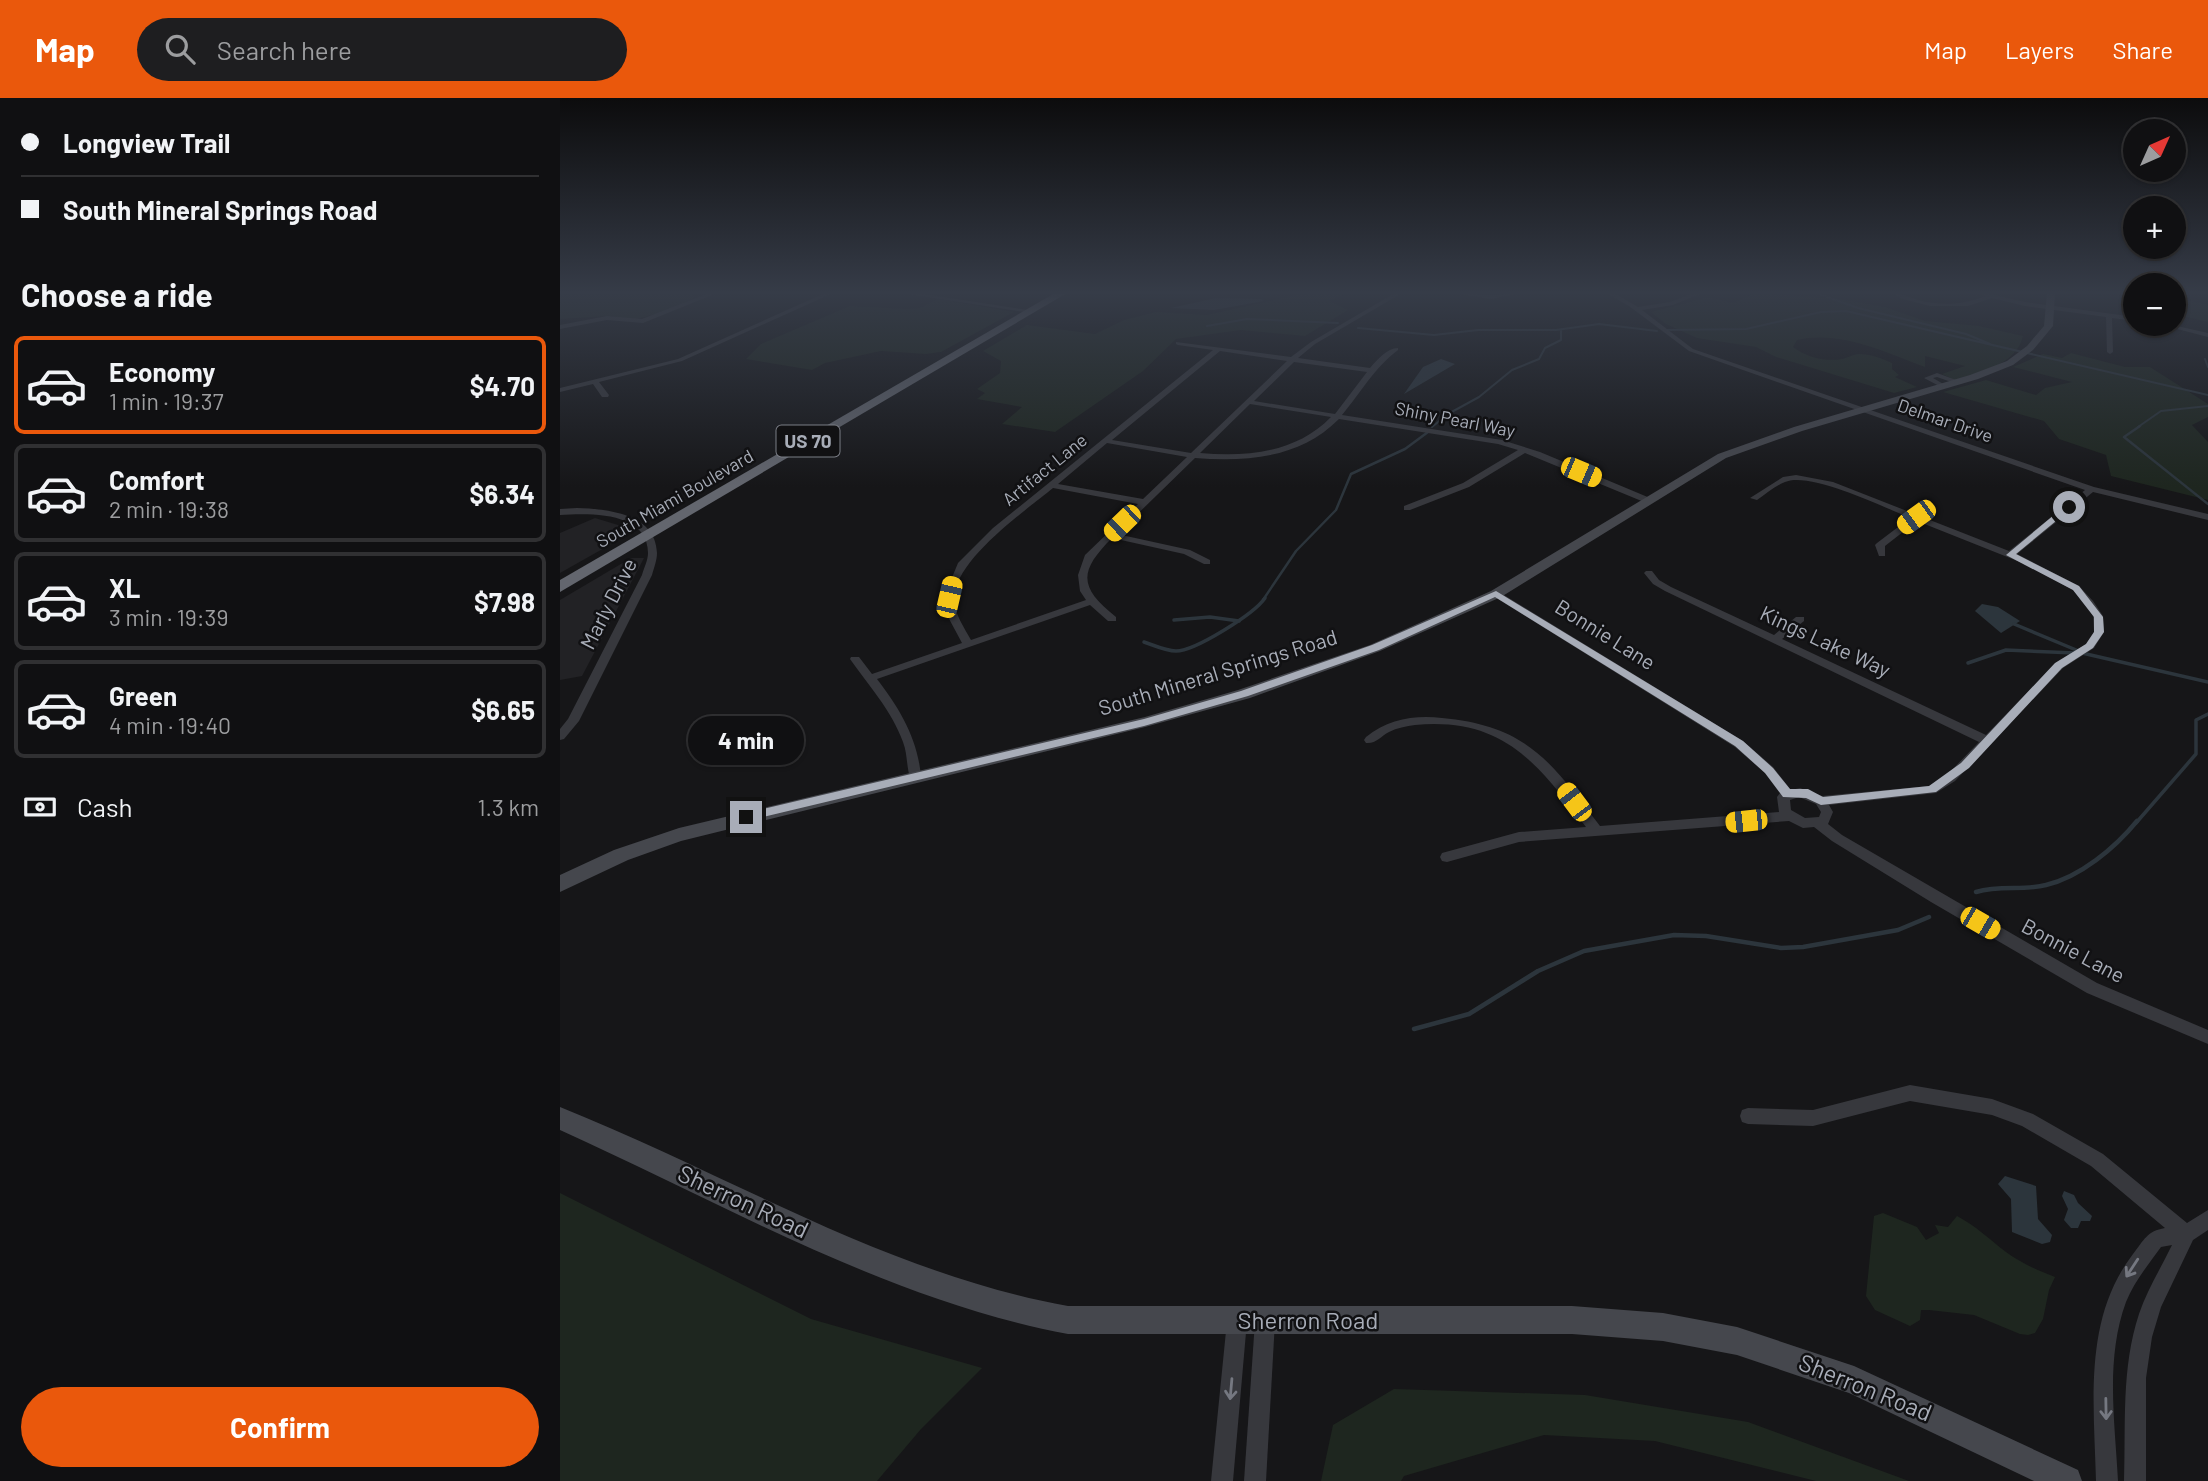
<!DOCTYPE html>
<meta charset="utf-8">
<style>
:root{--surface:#101012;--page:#1e1e20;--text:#f1f3f6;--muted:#9c9d9f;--line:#303032;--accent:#ea580c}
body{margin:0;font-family:Barlow,sans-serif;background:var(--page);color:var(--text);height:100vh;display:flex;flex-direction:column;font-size:26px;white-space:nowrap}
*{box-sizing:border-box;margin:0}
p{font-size:23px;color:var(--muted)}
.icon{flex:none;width:38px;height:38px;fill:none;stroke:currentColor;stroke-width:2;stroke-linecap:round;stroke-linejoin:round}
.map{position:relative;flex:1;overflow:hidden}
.drawer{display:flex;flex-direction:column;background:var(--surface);width:560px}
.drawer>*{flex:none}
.hud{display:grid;align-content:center;height:154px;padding:0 21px;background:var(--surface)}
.needle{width:46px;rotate:45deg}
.buttons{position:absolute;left:1563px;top:21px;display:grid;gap:14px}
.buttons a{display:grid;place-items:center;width:63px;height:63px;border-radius:50%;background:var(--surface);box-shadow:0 2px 5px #0004,0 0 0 2px var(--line);font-size:35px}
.end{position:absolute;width:32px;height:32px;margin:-16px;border:9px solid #a8adb8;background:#111;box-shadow:0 0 0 4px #111}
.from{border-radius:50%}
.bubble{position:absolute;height:49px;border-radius:24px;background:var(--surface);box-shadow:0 2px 5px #0004,0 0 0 2px var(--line);font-size:23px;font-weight:700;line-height:49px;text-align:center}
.car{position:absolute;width:21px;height:42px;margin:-21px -10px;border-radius:9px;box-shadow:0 0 5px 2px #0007;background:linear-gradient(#f5c518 24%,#345 0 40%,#f5c518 0 76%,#345 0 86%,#f5c518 0)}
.hud b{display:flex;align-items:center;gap:24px;height:66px;font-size:26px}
.hud b+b{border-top:2px solid var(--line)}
.hud i{width:18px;height:18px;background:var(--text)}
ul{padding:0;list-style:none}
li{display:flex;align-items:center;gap:21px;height:98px;margin:0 14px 10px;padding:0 7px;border:4px solid var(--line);border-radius:10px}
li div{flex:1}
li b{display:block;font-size:26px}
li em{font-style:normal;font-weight:700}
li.active{border-color:var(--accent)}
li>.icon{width:63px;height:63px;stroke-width:1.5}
h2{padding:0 21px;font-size:32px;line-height:84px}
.pay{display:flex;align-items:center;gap:18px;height:77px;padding:0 21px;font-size:26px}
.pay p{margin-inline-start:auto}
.action{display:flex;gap:14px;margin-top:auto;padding:14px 21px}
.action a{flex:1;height:80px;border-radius:42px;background:var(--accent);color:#fff;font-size:28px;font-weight:700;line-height:80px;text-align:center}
header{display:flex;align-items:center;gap:42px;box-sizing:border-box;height:98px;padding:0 35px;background:var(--accent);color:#fff}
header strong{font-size:33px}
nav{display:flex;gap:38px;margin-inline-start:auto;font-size:24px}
.search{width:490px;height:63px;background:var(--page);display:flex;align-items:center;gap:18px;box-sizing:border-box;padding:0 24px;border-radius:38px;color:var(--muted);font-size:26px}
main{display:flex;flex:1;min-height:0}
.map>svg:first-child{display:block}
.built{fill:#222225}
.green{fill:#1e261f}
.water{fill:#2c353c}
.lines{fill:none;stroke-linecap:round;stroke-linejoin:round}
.stream-far3{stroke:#2c353c;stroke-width:2}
.stream-far2{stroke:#2c353c;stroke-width:2.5}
.stream-far1{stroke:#2c353c;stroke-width:3.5}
.stream{stroke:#2c353c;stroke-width:4.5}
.street{fill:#37383d;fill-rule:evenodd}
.secondary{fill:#45474d;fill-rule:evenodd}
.highway{fill:#63666e;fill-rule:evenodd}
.oneway{stroke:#757881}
.route{fill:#a8adb8}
.labels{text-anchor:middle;stroke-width:5;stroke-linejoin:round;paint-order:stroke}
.far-street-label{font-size:18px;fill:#a8adb8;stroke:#111113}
.shield{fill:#111113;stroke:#7b7e86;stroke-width:2}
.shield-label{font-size:19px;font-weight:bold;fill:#a8adb8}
.street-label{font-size:21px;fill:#a8adb8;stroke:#111113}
.near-street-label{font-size:24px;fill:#a8adb8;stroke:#111113}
</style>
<header>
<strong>Map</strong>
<div class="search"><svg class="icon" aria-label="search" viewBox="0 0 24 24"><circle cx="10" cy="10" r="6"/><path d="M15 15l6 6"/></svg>Search here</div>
<nav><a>Map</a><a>Layers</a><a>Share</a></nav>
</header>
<main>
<section class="drawer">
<div class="hud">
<b><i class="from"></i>Longview Trail</b>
<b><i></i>South Mineral Springs Road</b>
</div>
<h2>Choose a ride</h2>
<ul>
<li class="active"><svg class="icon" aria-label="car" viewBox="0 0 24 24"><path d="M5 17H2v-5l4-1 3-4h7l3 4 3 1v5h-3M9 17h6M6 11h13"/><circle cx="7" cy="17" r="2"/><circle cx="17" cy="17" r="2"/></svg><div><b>Economy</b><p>1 min · 19:37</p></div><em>$4.70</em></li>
<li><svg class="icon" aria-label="car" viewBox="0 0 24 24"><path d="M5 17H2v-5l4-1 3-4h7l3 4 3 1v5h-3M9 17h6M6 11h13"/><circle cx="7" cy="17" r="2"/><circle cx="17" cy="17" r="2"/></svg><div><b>Comfort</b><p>2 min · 19:38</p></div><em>$6.34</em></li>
<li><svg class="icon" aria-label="car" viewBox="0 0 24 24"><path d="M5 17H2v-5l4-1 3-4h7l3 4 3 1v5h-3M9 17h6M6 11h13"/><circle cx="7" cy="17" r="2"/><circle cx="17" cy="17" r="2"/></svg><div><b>XL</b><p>3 min · 19:39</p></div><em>$7.98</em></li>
<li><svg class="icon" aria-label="car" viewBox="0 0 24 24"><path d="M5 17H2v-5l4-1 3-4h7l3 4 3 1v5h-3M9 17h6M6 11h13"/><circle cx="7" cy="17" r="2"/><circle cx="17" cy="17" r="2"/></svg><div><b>Green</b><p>4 min · 19:40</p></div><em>$6.65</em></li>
</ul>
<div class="pay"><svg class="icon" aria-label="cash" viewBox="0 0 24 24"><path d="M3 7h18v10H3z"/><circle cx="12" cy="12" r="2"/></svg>Cash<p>1.3 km</p></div>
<div class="action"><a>Confirm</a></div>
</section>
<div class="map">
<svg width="1648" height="1383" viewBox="0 0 1648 1383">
<rect width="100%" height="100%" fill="#161618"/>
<g class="built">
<path d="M35,420L68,430L62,440L0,475V435Z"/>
<path d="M71,460H84L22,578L0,582V502Z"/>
</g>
<g class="green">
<path d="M0,195H129L137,199L101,215L76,221L48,218L0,221Z"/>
<path d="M746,195H787L769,203L788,212L745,238L681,232L616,241L583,273L495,334L442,326L462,309L417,301L425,295L417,291L440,275L441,263L423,253L467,227L535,236L564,222L596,214L647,217Z"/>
<path d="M1196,195L1279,201L1325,209L1365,223L1419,228L1463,238C1457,266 1420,275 1395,282L1382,276L1405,268L1365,258V269C1325,254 1279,232 1237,242L1233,249C1246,259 1265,264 1282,261C1288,260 1293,256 1299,256C1311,256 1321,260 1332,265V271L1339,277L1335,279L1357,289L1334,295L1216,259L1196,249L1137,240L1106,226L1091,214L1149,199L1172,205Z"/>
<path d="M1614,199L1648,207V224L1614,216Z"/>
<path d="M378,201L454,214L381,254L366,256L321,253L265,265L252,272L186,261L201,246L290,208L347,211L360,210Z"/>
<path d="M1511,255L1565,269H1590L1648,306V319L1632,327L1648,344V402L1551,378L1546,357L1499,341L1484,323L1383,294L1426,282L1476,297L1485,290L1512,284L1453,269L1483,256L1502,260Z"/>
<path d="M0,1095L251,1221L422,1270L361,1331L317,1383H0Z"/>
<path d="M1323,1115L1357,1129L1366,1142L1379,1135L1375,1127L1388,1129L1397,1118C1416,1128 1429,1141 1446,1154C1461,1165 1477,1172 1495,1179L1489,1192L1483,1221L1475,1235L1468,1237L1460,1236L1414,1217L1369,1212H1361L1360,1222L1350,1228L1315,1212L1306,1198L1314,1118Z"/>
<path d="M834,1291L1025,1297L1188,1324L1349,1383H1256L1095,1343L984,1337L844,1378L841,1383H761L773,1327Z"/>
</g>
<g class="water">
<path d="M656,200L702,201L704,203L654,212L611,210Z"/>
<path d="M881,261L895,266L844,296L863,269Z"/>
<path d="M1422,506L1438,509L1460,523L1441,535L1415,513Z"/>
<path d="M1445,1078L1476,1088L1478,1121L1492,1137L1490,1144L1482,1146L1452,1134L1451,1101L1438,1086Z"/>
<path d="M1504,1093L1514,1097L1518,1105L1532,1118L1530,1123H1521L1518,1130H1511L1504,1122L1508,1111L1502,1098Z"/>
</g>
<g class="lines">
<g class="stream-far3">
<path d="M1256,195L1298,210L1406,236L1430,246"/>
<path d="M647,228L687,221L778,225"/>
<path d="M798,230L874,237L918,232H996L1039,226L1097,233"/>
<path d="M1106,232L1186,231L1261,214L1286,213L1648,297"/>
<path d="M1645,261L1648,269"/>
<path d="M872,329L888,316L919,299L952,272L979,261L985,250L1001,242V233"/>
<path d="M1578,329L1601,313L1648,308"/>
</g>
<g class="stream-far2">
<path d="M1580,328L1564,339L1648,406"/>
<path d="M703,502L736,453L776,412L791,376L845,351L868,334"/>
</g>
<g class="stream-far1">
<path d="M614,522L650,519L679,523"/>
<path d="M1454,526L1521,554"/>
<path d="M584,544C593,547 606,553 616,553C635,553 694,516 705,500"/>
<path d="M1522,555L1648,584"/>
<path d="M1408,565L1446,552L1515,555"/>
<path d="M1576,725L1636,656V622L1648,616"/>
</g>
<g class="stream">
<path d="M1416,794C1441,787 1463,793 1486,787C1520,779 1555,750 1577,723"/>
<path d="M854,931L909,916L978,873L1024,853L1114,837L1146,838L1221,850L1243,849L1338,832L1369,819"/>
</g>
<g class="street">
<path d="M149,195H157L83,225L47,222L0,231V227L47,218L82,221Z"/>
<path d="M265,195H273L122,263L39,284L49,297L48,299H42L33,286L0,294V290L118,261Z"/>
<path d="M341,195H357L474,213L471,215Z"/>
<path d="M835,195H842L755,246L738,260L810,270C817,262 827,250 838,250V252C814,270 802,293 782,317L942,342L980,354L1090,400V404H1084L965,355L909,389L850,412H844V408L903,385L958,352L938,346L779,321C740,360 688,364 635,360L557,436L630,452L650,462V466H644L624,456L552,440C519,473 518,489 556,519V523H548L530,507L317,581C340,611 358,641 361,679L359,682H351C346,670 348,657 343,644C332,613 309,588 290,561L291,559H299L312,576L402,545L387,517L384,499L398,465L433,430L653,252L618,247L616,246V244L731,259L751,244ZM660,253L727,263L631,355L552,342ZM734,264L807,274L775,316L694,303ZM690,306L771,319C736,355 687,359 640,355ZM547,345L627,359L583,401L498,386ZM493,390L578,406L525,457L518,477L520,493L526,502L411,542C404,529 395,517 394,502C393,463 465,413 493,390Z"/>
<path d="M893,195L931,197L961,195L931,201Z"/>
<path d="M1046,195H1054L1078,209L1110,204L1134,195H1142L1113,207L1082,212L1133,251L1534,389L1648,416V422L1533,394L1457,456L1519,488L1533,503L1543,518L1544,534L1534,550L1503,570L1395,683L1376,695L1269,707L1273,714L1268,726L1282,737L1537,885L1648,932V946L1527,895L1371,804L1272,743L1254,729L1243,730L1229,723L959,744L887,764L882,763L880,759L882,755L959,734L1026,729C978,666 944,619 855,627C846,628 837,630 829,634C821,638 816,646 806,645L804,642L806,639C828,621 855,617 882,620C968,628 991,664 1040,728L1219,714L1217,699L1220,695L1205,675L1175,649L933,498V494H939L1183,643L1213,669L1231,692L1240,690L1262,698L1369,688L1387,677L1419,644L1105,493L1093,486L1084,475L1086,473H1092L1099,482L1111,489L1214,537L1236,519H1244V523L1222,541L1426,637L1495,566L1526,546L1534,534L1533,518L1526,507L1513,492L1465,466L1357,423L1325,448V458H1319L1315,447L1317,445L1350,420C1324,409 1249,373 1225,384C1215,388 1206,396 1197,402L1190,400L1223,379L1236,377L1273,384L1449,453L1525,392L1129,253L1069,208ZM1239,699L1256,706L1261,714L1259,719L1245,720L1231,712L1230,702Z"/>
<path d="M1331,195C1341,195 1349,199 1358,202C1380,208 1404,207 1425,198L1416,195H1426L1465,204L1575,219V223L1552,220L1553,254L1550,256L1547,254L1546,219L1465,208L1432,200L1408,208H1370L1343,201Z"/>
<path d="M1598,226H1608L1648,235V239Z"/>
<path d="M1377,275L1399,283L1401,284L1397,286L1377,279L1373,280L1385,287L1387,288L1383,290L1364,280Z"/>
<path d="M17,410C46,411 96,415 97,455C97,462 94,470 92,477L19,623L4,641L0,642V631L8,621L82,477C84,470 88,462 88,455C88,413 29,415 0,417V411Z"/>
<path d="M1350,987L1432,1001L1473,1016L1543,1056L1627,1125L1648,1112V1132L1633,1142L1601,1209L1592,1239L1586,1280V1383H1564C1566,1327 1561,1270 1579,1216C1587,1192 1601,1170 1612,1147L1601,1149C1588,1167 1574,1184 1566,1204C1545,1261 1555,1324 1558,1383H1536C1534,1305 1523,1221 1573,1156C1584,1142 1587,1133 1605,1130L1531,1068L1462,1028L1432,1017L1350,1003L1253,1028L1188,1026L1182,1024L1180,1018L1182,1012L1188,1010L1253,1012Z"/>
<path d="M677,1213L684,1216L687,1223L673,1383H651L667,1223L670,1216Z"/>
<path d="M705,1213L712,1216L715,1223L706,1383H684L695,1223L698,1216Z"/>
</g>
<g class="secondary">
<path d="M1487,195H1495L1493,228L1473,252L1453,267L1418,281L1242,333L1166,360L941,499L820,553L690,600L585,629L121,743L68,762L0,794V777L54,752L119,730L585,619L678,592L810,547L931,493L1158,356L1234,329L1410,277L1447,263L1467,248L1484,228Z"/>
<path d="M0,1009C170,1077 326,1175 508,1208H1012L1103,1215L1177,1229L1294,1268L1518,1372L1522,1383H1474L1289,1295L1177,1257L1103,1243L1012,1236H508C328,1202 166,1107 0,1032Z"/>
</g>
<path class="highway" d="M495,195H507L0,494V482Z"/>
</g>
<defs><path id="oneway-shaft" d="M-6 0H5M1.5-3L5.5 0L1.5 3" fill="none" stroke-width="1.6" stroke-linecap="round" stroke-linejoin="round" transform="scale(1.75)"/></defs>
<g class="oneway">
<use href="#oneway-shaft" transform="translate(1572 1170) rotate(123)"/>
<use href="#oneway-shaft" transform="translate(671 1291) rotate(95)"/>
<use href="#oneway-shaft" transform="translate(1546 1311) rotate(89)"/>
</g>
<linearGradient id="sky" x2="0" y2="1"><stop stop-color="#0c0c0d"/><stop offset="0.5" stop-color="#363c48"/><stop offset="1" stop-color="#363c48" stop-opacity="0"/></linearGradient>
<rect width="1648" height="389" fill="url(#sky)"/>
<path class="route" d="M1506,407L1513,409L1456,456L1519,488L1543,519L1544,534L1533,550L1502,570L1409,670L1376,694L1261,707L1246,700L1223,699L1205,675L1175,648L935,499L819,552L688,598L584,628L186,723L181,719L186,715L584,621L681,593L812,547L936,493L1183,643L1213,670L1230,691H1248L1263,699L1369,688L1401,665L1495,565L1526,546L1534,534V519L1513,492L1446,457Z"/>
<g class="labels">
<g class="far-street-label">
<text transform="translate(895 322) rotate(11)" y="6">Shiny Pearl Way</text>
<text transform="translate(1385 323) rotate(19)" y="6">Delmar Drive</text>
<text transform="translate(485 372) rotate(-39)" y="6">Artifact Lane</text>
<text transform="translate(115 401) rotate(-30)" y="6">South Miami Boulevard</text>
</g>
<rect class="shield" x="216.5" y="327.5" width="63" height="31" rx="5"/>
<g class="shield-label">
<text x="248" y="350">US 70</text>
</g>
<g class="street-label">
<text transform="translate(49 506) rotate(-63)" y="7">Marly Drive</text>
<text transform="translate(1045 537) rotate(32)" y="7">Bonnie Lane</text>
<text transform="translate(1265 544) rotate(25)" y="7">Kings Lake Way</text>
<text transform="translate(658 575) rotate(-17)" y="7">South Mineral Springs Road</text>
<text transform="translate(1513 853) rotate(28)" y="7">Bonnie Lane</text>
</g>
<g class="near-street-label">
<text transform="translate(183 1104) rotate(25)" y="8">Sherron Road</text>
<text x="748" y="1231">Sherron Road</text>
<text transform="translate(1305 1290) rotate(22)" y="8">Sherron Road</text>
</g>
</g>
</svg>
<div class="buttons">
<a><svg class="needle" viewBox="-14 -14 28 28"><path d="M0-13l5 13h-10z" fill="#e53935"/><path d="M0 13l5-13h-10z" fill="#9c9d9f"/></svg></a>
<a>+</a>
<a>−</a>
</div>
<i class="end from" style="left:1509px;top:409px"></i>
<i class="end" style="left:186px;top:719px"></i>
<div class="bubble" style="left:128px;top:618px;width:116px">4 min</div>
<i class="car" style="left:1021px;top:374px;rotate:113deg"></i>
<i class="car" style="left:1356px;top:419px;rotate:234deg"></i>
<i class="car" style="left:562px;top:425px;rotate:226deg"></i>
<i class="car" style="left:389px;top:499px;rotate:13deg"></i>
<i class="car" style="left:1014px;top:704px;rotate:323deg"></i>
<i class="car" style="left:1186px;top:723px;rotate:264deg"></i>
<i class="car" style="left:1420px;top:825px;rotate:120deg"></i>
</div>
</main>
